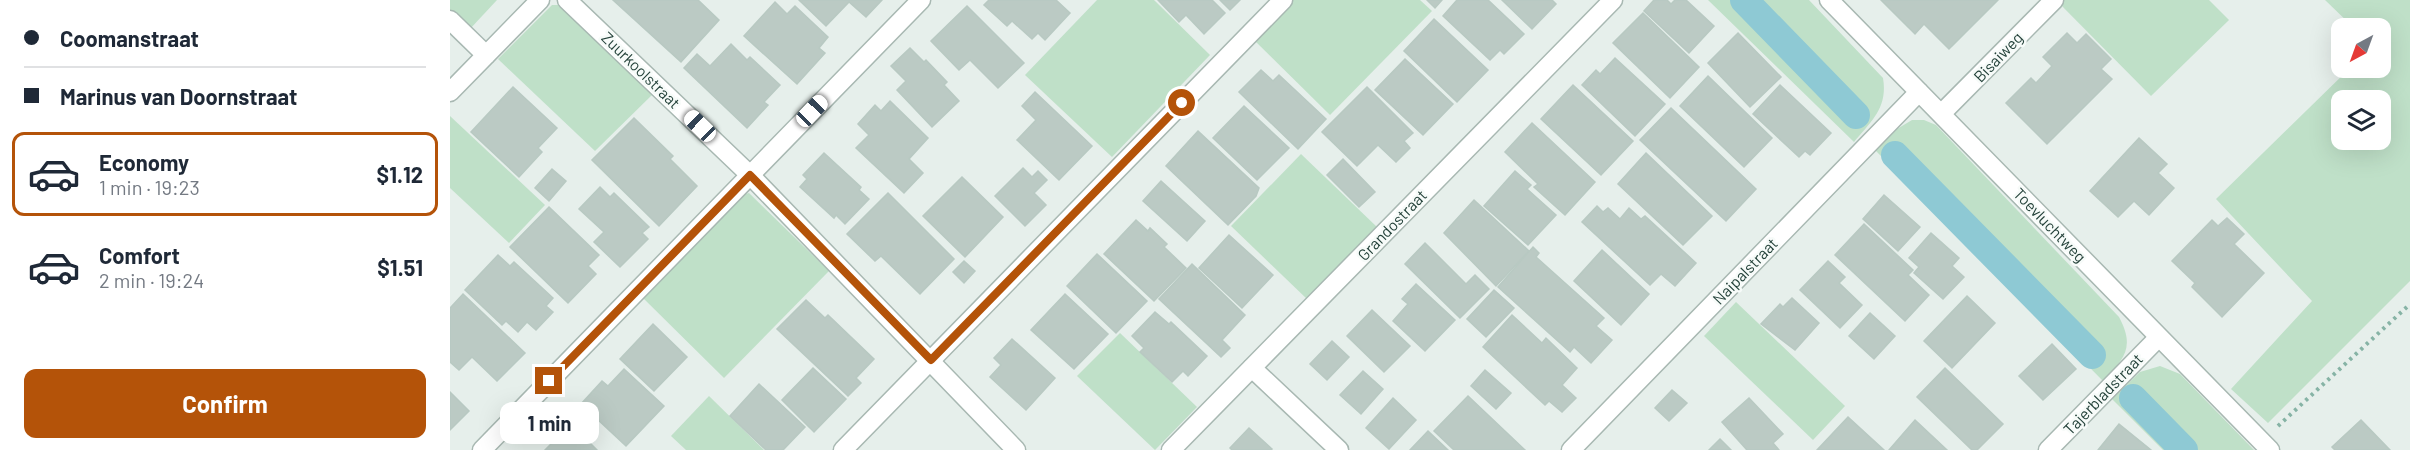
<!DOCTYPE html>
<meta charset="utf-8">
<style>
:root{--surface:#fff;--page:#f2f2f3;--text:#1f2937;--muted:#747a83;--line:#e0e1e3;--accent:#b45309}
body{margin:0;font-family:Barlow,sans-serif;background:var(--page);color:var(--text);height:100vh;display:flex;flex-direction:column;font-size:22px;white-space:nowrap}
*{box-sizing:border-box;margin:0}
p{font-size:20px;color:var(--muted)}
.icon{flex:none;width:33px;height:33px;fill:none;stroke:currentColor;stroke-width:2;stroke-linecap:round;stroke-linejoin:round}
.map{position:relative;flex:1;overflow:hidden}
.panel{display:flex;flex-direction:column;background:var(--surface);width:450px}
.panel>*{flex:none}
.banner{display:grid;align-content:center;height:132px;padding:0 24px;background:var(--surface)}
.needle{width:39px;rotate:221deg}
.tools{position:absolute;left:1881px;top:18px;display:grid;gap:12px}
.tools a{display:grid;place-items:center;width:60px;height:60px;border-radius:12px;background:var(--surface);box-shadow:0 6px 24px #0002;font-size:30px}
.end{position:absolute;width:27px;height:27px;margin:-14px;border:8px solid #b45309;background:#fff;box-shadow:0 0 0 3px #fff}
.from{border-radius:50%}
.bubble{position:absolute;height:42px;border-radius:12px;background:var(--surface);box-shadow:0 6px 24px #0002;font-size:20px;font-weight:700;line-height:42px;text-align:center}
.car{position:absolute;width:18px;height:36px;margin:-18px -9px;border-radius:8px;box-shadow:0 0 4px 2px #0007;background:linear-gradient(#fff 24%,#345 0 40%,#fff 0 76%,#345 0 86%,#fff 0)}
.banner b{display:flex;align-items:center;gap:21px;height:57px;font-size:22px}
.banner b+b{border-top:2px solid var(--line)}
.banner i{width:15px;height:15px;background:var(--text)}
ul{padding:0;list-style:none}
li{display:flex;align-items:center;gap:18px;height:84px;margin:0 12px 9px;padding:0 12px;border:3px solid transparent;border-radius:12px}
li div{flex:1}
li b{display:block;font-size:22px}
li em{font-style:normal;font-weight:700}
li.active{border-color:var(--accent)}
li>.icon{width:54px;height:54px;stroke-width:1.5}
.cta{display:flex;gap:12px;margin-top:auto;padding:12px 24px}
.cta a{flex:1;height:69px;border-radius:12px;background:var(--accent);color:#fff;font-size:24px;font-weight:700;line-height:69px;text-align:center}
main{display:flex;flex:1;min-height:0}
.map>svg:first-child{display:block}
.green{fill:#bfe0c8;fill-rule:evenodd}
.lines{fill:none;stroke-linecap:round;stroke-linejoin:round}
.canal{stroke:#8ec9d4;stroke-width:28}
.building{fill:#bbcac4;stroke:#b8c9c2;stroke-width:1.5}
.minor-casing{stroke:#a8b8b2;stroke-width:21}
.path{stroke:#86b3a5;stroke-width:4;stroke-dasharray:3 4.5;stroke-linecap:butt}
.minor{stroke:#fff;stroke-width:18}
.route{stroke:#b45309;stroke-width:8}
.labels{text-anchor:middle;stroke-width:5;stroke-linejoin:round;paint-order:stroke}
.street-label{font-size:16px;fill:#24423a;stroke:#f7fbf9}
</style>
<main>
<section class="panel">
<div class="banner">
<b><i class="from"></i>Coomanstraat</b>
<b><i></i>Marinus van Doornstraat</b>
</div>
<ul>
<li class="active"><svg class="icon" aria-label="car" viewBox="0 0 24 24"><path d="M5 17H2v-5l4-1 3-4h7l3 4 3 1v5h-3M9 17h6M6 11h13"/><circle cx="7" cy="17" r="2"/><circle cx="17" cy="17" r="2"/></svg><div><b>Economy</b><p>1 min · 19:23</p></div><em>$1.12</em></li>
<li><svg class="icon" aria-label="car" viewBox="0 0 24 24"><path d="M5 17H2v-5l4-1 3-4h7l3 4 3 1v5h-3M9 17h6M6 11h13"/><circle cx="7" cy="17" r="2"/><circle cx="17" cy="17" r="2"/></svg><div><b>Comfort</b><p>2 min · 19:24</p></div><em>$1.51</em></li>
</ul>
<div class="cta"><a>Confirm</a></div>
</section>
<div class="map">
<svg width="1960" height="450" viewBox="0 0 1960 450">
<rect width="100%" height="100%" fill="#e6efeb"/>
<g class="green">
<path d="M0,0H47L19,30L0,11Z"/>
<path d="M647,0H704L760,55L662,157L575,75Z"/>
<path d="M843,0H970L982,11L880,115L804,40Z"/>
<path d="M1258,0H1359L1433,78C1438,107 1422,121 1404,142Z"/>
<path d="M1606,0H1759L1779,20L1701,96Z"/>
<path d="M1875,0H1960V281L1818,423L1781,389L1862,301L1766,199L1900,68H1930V28H1904ZM1892,100H1930V140H1892Z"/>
<path d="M102,5H109L115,10L203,94L145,151L48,59Z"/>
<path d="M0,116L95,205L59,243L0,188Z"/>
<path d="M1462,120H1474L1486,125L1669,317C1685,347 1675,358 1653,381L1425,150L1447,129Z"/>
<path d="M851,154L927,227L858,300L781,226Z"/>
<path d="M299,193L379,271L274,378L192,297L291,195Z"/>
<path d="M1286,302L1395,406L1363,440L1254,336Z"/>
<path d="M670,333L747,407L705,450L627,376Z"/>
<path d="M1710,366L1730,374L1804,450H1713L1662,399L1690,372Z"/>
<path d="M259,396L314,450H236L221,436Z"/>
</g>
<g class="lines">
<g class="canal">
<path d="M1294,0L1406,115"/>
<path d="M1445,155L1642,355"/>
<path d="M1683,398L1734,450"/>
</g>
</g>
<g class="building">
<path d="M163,0H248L269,20L231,62Z"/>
<path d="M349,0H432L416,17L399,2L376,26Z"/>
<path d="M539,0H606L620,13L595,40L588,33L582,39L562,21L557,26L534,5Z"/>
<path d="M708,0H762L775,13L754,34L736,15L729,22Z"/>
<path d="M770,0H790L780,10Z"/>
<path d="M977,0H992L985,8Z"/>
<path d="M1007,0H1038L1074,34L1054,54L1050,50L1040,60L993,16Z"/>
<path d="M1052,0H1102L1106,4L1082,29Z"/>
<path d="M1204,0H1217L1221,4L1225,0H1236L1264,26L1239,53L1194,11Z"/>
<path d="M1431,0H1548L1499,49L1474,24L1465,34Z"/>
<path d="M325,2L337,14L345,6L378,37L369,48L375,53L347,84L294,36Z"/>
<path d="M517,6L574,63L548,88L520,60L509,70L481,41Z"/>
<path d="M1193,13L1249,67L1220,98L1163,43Z"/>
<path d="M984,19L1038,70L1007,102L954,51Z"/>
<path d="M1288,33L1331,77L1300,107L1258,63Z"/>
<path d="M1617,33L1627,43L1636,34L1661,59L1651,69L1662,79L1597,144L1556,103L1581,78L1586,83L1602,66L1593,57Z"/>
<path d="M281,44L297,60L300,57L330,85L314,102L318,105L297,128L234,68L247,54L260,66Z"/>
<path d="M460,48L474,62L476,60L497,82L494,85L509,101L482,127L447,90L456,81L441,66Z"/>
<path d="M1165,58L1215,104L1185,136L1132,85L1146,70L1150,74Z"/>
<path d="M955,59L1003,104L973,135L925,90Z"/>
<path d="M811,70L823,81L829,75L876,119L848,149L789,92Z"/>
<path d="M1258,76L1322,138L1294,167L1230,106Z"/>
<path d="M1123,85L1183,141L1151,175L1091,119Z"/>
<path d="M1330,85L1381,133L1360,155L1355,151L1349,157L1303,114Z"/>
<path d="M63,87L107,128L88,148L92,152L69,177L21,132Z"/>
<path d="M917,87L963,133L954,141L960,148L946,162L928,145L907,166L872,132Z"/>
<path d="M585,92L642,146L609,180L567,140L586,120L572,106Z"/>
<path d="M440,101L478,138L459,159L473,173L454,193L406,148L419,135L408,124L425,105L431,111Z"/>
<path d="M794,106L839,148L807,180L763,138Z"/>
<path d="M1221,108L1306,189L1276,221L1190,140Z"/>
<path d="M184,118L223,156L220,159L247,186L209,226L142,160Z"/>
<path d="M1082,123L1145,182L1115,215L1084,187L1088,184L1055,152Z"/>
<path d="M748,131L809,188L806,196L778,225L716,166Z"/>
<path d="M1689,138L1717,164L1708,173L1724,188L1699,215L1684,201L1668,217L1640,191Z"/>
<path d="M374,153L411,187L409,190L419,199L395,224L386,215L384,218L350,187L357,179L353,175Z"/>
<path d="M1196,153L1262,216L1233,245L1168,184Z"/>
<path d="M893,159L925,192L909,207L877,175Z"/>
<path d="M573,168L582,177L588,171L597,180L584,193L596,205L575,226L545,196Z"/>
<path d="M102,169L116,181L99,201L85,188Z"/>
<path d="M1065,171L1081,185L1077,189L1106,215L1078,245L1034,206Z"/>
<path d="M512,177L553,217L515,257L473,216Z"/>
<path d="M711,181L755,221L737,241L693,201Z"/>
<path d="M150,187L160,197L164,193L199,227L192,233L198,239L170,267L144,242L154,232L129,209Z"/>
<path d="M438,193L504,259L470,294L431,256L425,261L397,234Z"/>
<path d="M1434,195L1470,227L1448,251L1413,219Z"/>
<path d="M1024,200L1079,251L1046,286L994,233Z"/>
<path d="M1147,206L1153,212L1158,208L1170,219L1179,208L1191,219L1195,216L1246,263L1225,286L1211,274L1200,285L1132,222Z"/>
<path d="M99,207L149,255L138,266L146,274L118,303L60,247Z"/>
<path d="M1777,218L1794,234L1784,244L1814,273L1772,317L1742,287L1745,283L1722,261L1762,220L1768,226Z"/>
<path d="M686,220L698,231L700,228L717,244L714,247L736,268L704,301L654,254Z"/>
<path d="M1414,224L1463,270L1458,275L1479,295L1455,321L1385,255Z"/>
<path d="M1481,233L1509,258L1502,266L1514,277L1493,299L1464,273L1469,267L1459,258Z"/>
<path d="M779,235L823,275L792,308L749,268Z"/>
<path d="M975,243L1016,284L1025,275L1039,289L1010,318L955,264Z"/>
<path d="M1083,247L1089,253L1086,257L1154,318L1146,326L1162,340L1141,363L1124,347L1120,352L1048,287Z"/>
<path d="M1152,250L1199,294L1171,325L1124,281Z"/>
<path d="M647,254L697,301L666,333L617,286Z"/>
<path d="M48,255L60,266L64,262L103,298L96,306L103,312L86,330L77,322L68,332L56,321L52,325L15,290Z"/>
<path d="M514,261L525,271L514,283L503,272Z"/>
<path d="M1378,261L1395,277L1389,283L1412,305L1390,328L1350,290Z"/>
<path d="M742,264L795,315L772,340L780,348L771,357L709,299Z"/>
<path d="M966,284L1005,320L975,351L943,321L958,304L952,299Z"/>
<path d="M1044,290L1064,308L1036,337L1017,319Z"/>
<path d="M13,294L75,353L47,381L22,357L9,370L0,362V308Z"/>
<path d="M615,294L658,334L624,369L581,330Z"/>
<path d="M1517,296L1545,323L1502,368L1474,341Z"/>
<path d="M1342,298L1369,323L1345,350L1311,324L1330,304L1333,307Z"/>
<path d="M356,300L375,318L378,315L424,359L406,378L411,383L398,396L327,329Z"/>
<path d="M922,310L960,346L934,372L897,336Z"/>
<path d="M705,312L719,324L721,322L757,356L738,376L733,371L722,382L690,352L694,348L682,336Z"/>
<path d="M1420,313L1445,336L1424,359L1399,336Z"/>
<path d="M1062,315L1092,343L1096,338L1127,368L1112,385L1126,398L1112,412L1099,401L1095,405L1033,347Z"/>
<path d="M203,324L237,357L204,391L170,359Z"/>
<path d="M562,339L605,378L576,410L540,377L551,365L544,358Z"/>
<path d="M882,341L899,357L877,380L860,364Z"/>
<path d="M1602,344L1626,369L1593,400L1569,376Z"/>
<path d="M363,368L396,399L364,432L332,400Z"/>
<path d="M1495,368L1553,424L1527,450H1522L1467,397Z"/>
<path d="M174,369L214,406L176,446L131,404L152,381L158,386Z"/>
<path d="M1035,370L1061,393L1046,409L1021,386Z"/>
<path d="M913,371L933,389L911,414L890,395Z"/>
<path d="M309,384L355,427L333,450H316L280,416Z"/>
<path d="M1222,390L1237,403L1219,421L1205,408Z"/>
<path d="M0,392L19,411L0,430Z"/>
<path d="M1018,396L1075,450H1004L984,431Z"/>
<path d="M943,398L966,420L939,449L916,428Z"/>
<path d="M1299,398L1333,434L1323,443L1329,450H1297L1272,422Z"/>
<path d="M1398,417L1434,450H1367Z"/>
<path d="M116,419L147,450H95L103,442L97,437Z"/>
<path d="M1465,420L1497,450H1439Z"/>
<path d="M1911,420L1940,450H1885L1882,447Z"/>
<path d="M1669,424L1701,450H1648Z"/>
<path d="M799,428L822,449L821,450H782L780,448Z"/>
<path d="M978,431L998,450H960Z"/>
<path d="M1270,439L1281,450H1259Z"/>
</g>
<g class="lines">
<g class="minor-casing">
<g id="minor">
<path d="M117,0L300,175L566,450"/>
<path d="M1379,0L1820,450"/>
<path d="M0,20L36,55"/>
<path d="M0,92L90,0"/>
<path d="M1492,113L1604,0"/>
<path d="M802,368L889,450"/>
<path d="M32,450L471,0"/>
<path d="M393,450L833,0"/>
<path d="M721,450L1163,0"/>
<path d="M1121,450L1469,92"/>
<path d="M1598,450L1708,338"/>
</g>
</g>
<path class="path" d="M1828,426L1959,305"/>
<use href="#minor" class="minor"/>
</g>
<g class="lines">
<path class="route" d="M99,381L300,175L481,360L732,103"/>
</g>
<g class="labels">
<g class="street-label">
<text transform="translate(1548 57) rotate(-46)" y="6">Bisaiweg</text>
<text transform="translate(191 70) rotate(44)" y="6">Zuurkoolstraat</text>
<text transform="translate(942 225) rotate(-46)" y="6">Grandostraat</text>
<text transform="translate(1600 225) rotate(46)" y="6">Toevluchtweg</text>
<text transform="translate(1295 271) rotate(-46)" y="6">Naipalstraat</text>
<text transform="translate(1653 394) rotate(-46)" y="6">Tajerbladstraat</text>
</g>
</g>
</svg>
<div class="tools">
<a><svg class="needle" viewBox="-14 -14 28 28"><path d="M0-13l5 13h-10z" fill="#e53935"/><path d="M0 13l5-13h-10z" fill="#747a83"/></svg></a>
<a><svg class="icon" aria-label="layers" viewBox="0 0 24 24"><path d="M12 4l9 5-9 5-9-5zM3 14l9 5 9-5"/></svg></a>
</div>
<i class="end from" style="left:732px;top:103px"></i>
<i class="end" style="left:99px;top:381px"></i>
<div class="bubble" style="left:50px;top:402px;width:99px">1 min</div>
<i class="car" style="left:362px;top:111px;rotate:44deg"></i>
<i class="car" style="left:250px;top:126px;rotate:314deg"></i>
</div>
</main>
